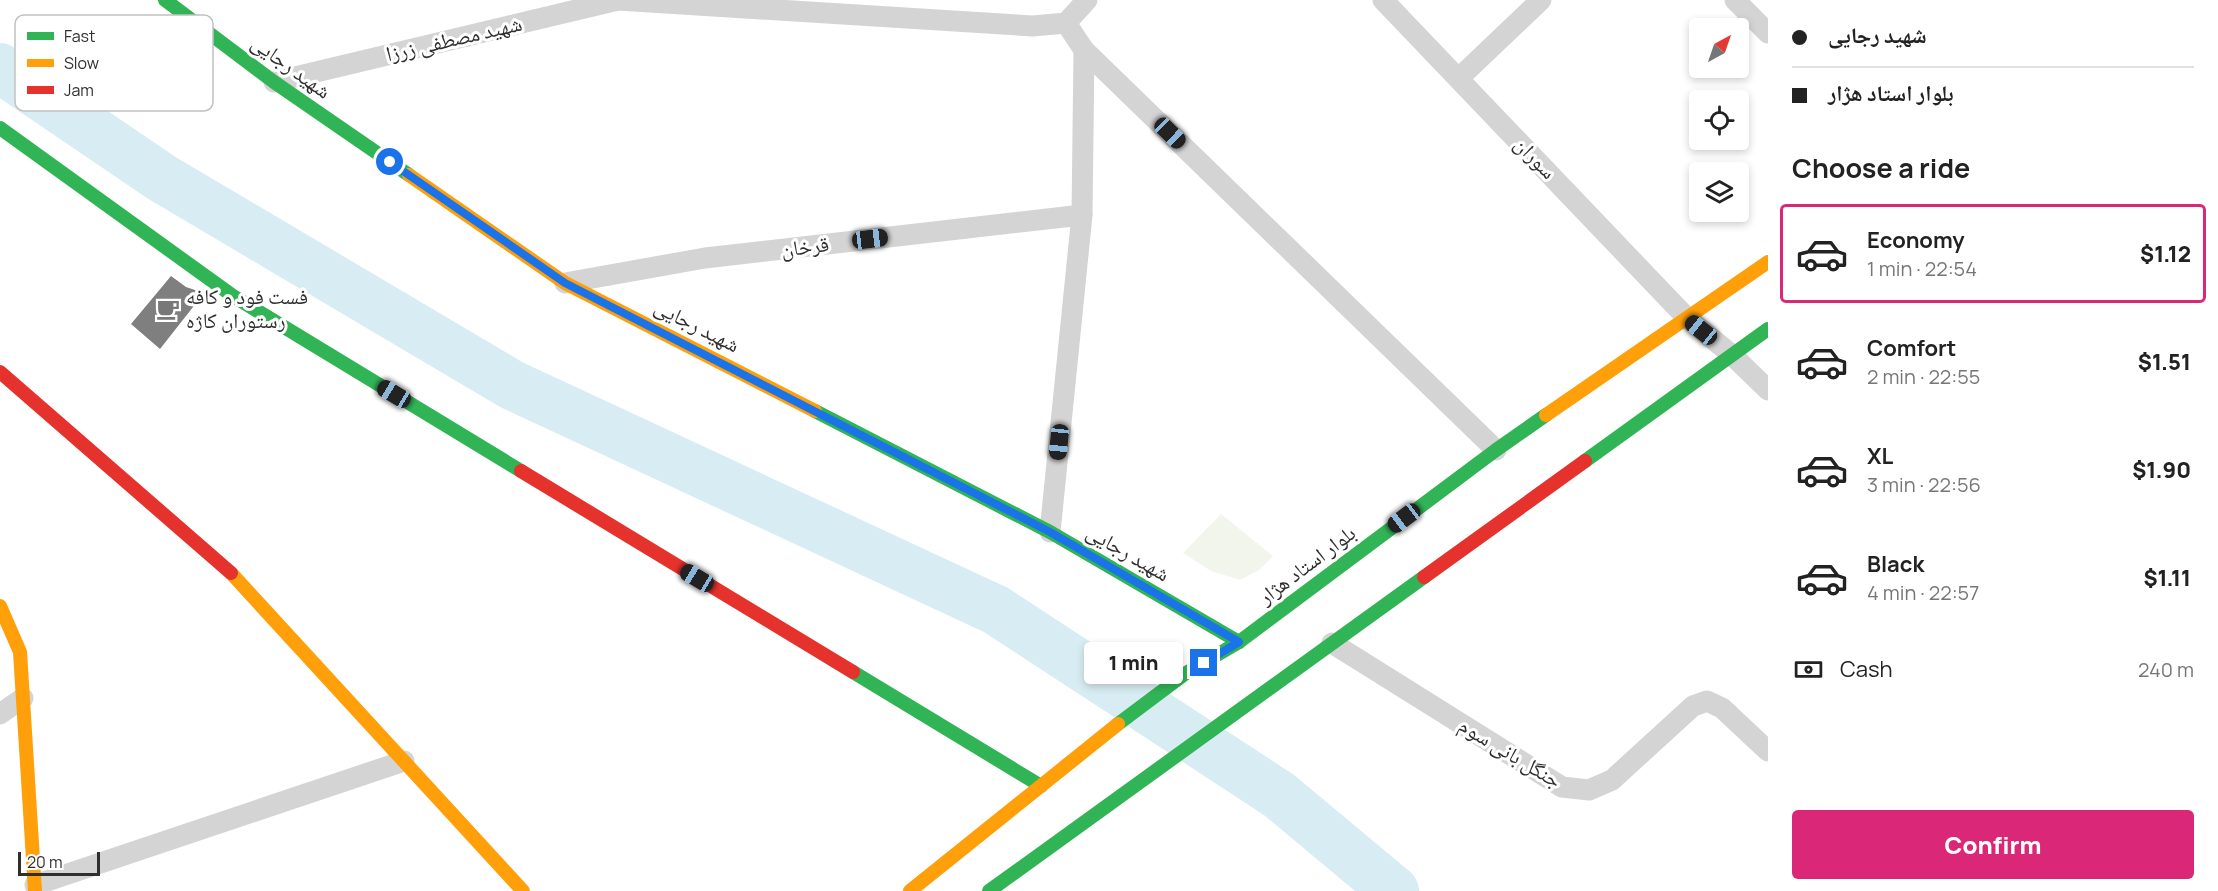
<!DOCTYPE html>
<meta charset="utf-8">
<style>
:root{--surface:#fff;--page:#f6f6f6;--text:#222;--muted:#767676;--line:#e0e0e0;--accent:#db2777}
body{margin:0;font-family:Manrope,"Noto Naskh Arabic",sans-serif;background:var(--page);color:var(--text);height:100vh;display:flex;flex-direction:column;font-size:22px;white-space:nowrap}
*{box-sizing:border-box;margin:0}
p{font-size:20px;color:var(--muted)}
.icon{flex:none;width:33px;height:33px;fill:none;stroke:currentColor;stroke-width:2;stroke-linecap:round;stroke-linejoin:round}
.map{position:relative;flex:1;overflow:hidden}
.sheet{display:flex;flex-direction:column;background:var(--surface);width:450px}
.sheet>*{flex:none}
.banner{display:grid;align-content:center;height:132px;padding:0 24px;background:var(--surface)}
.needle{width:39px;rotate:40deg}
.tools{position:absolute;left:1689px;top:18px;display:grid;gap:12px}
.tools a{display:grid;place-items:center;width:60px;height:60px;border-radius:6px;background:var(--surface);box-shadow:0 3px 9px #0003;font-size:30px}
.scale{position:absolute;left:18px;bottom:15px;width:82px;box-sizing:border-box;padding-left:6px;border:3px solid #2f2f2f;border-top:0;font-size:16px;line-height:21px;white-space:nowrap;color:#2f2f2f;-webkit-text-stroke:4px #fff;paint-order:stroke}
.end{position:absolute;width:27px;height:27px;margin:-14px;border:8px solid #1a73e8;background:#fff;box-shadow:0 0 0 3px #fff}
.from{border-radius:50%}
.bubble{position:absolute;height:42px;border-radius:6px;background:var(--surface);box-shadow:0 3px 9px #0003;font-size:20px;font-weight:800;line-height:42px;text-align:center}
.car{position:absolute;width:18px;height:36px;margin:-18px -9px;border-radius:8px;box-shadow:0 0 4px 2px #0007;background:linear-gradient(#222 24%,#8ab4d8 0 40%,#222 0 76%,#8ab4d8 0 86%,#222 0)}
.banner b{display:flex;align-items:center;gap:21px;height:57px;font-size:22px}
.banner b+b{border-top:2px solid var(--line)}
.banner i{width:15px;height:15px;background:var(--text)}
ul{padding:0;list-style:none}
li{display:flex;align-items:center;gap:18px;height:99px;margin:0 12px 9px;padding:0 12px;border:3px solid transparent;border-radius:6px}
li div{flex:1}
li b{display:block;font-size:22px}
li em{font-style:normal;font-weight:800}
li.current{border-color:var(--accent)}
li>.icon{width:54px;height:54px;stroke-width:1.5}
h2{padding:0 24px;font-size:27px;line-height:72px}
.pay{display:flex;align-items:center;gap:15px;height:66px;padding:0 24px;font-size:22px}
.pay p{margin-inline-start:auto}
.cta{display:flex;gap:12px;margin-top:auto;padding:12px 24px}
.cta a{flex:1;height:69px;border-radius:6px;background:var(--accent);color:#fff;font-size:24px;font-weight:800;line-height:69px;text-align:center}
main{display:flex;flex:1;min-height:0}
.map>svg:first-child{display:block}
.green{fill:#f2f5ec}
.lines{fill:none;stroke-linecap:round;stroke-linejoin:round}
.river{stroke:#d8edf3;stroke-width:50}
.building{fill:#7f7f7f}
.street{stroke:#d4d4d4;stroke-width:21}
.fast{stroke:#30b455;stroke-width:14}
.slow{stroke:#ff9f0a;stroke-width:14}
.jam{stroke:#e5322d;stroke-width:14}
.route{stroke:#1a73e8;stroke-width:8}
.labels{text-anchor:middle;stroke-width:6;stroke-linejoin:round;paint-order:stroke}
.street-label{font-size:21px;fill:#2f2f2f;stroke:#fff}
.poi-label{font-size:21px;fill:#2f2f2f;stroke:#fff;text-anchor:start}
.key{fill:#fff;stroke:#c1c1c1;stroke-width:1.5}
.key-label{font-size:16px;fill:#2f2f2f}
</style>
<main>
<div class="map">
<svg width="1768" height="891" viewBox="0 0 1768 891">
<rect width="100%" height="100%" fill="#fff"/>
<path class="green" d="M1221,514L1273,556L1259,570L1240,580L1211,571L1183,553Z"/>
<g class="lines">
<path class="river" d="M0,68L162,178L512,385L996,610L1279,795L1394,891"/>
</g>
<path class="building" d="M171,276L186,287L204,293L160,349L131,324Z"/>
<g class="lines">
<g class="street">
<path d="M1383,0L1686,317L1732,355L1768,390"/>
<path d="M1735,0L1768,33"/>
<path d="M1066,23L1087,0"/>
<path d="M1084,50L1496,450"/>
<path d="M1459,78L1541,0"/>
<path d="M274,82L618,0L1033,26L1066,23"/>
<path d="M565,283L705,258L1082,215"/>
<path d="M1050,532L1082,215L1084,50L1066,23"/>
<path d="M1332,643L1562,787L1589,790L1612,780L1693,706L1707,701L1722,708L1768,751"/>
<path d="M0,714L23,698"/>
<path d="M35,885L404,761"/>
</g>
<g class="fast">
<path d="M165,0L274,82L409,175"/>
<path d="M0,128L233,296L521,471"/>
<path d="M815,411L1050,532L1239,642"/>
<path d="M1585,461L1768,329"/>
<path d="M853,672L1041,786"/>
<path d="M1118,724L1186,673L1239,642L1496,450L1546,415"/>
<path d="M989,891L1424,577"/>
</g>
<g class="slow">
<path d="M409,175L565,283L815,411"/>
<path d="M1546,415L1768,262"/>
<path d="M231,573L523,891"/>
<path d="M0,606L20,652L35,891"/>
<path d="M910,891L1118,724"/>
</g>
<g class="jam">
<path d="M0,372L231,573"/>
<path d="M521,471L853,672"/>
<path d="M1424,577L1585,461"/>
</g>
</g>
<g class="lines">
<path class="route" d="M390,162L565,283L1050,532L1239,642L1204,663"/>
</g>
<defs>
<g id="cafe-bare" transform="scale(1.8)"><path d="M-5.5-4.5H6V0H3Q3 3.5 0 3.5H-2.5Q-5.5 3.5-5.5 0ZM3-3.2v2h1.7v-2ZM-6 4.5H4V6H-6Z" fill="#787878" stroke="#fff" stroke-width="2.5" paint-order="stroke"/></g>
</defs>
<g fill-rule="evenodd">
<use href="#cafe-bare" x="168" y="309"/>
</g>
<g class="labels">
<g class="street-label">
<text transform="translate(454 39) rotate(-13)" y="7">شهید مصطفی زرزا</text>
<text transform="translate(291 67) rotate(36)" y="7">شهید رجایی</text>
<text transform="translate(1535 158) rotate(46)" y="7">سوران</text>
<text transform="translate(805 247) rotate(-7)" y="7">قرخان</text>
<text transform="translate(697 326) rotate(27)" y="7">شهید رجایی</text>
<text transform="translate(1128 553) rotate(30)" y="7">شهید رجایی</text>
<text transform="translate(1307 565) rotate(-37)" y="7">بلوار استاد هژار</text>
<text transform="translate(1510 753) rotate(31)" y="7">جنگل بانی سوم</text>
</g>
<g class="poi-label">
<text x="186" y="304">فست فود و کافه<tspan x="186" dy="24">رستوران کاژه</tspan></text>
</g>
</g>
<rect x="15" y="15" width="198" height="96" rx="9" class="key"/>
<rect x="27" y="32" width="27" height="8" fill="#30b455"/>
<rect x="27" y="59" width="27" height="8" fill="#ff9f0a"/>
<rect x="27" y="86" width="27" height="8" fill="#e5322d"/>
<g class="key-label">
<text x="64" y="42">Fast</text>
<text x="64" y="69">Slow</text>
<text x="64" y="96">Jam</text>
</g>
</svg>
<div class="tools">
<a><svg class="needle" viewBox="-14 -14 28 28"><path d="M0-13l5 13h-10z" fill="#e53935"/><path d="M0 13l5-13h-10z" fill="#767676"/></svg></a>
<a><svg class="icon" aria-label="locate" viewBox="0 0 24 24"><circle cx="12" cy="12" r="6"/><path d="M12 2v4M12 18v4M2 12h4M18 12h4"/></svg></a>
<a><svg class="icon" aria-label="layers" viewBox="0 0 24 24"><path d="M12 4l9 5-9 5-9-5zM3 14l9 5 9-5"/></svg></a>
</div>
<div class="scale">20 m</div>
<i class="end from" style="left:390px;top:162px"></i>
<i class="end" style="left:1204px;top:663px"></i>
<div class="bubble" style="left:1084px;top:642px;width:99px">1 min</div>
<i class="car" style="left:1170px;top:133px;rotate:134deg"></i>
<i class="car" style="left:870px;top:239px;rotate:83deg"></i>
<i class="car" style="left:1701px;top:330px;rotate:309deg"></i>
<i class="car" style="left:394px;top:394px;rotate:301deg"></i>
<i class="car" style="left:1059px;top:442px;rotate:186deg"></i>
<i class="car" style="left:1404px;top:518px;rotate:233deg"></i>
<i class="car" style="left:697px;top:578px;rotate:301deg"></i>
</div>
<section class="sheet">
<div class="banner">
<b><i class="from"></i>شهید رجایی</b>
<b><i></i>بلوار استاد هژار</b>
</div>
<h2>Choose a ride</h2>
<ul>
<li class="current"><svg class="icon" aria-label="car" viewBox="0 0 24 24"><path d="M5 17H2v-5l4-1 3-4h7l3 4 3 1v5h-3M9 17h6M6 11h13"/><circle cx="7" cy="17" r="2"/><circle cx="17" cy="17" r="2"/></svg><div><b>Economy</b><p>1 min · 22:54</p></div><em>$1.12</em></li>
<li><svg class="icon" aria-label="car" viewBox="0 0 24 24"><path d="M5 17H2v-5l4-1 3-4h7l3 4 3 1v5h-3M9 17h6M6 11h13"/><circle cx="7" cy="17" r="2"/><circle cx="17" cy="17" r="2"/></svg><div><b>Comfort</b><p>2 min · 22:55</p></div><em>$1.51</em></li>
<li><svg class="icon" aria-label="car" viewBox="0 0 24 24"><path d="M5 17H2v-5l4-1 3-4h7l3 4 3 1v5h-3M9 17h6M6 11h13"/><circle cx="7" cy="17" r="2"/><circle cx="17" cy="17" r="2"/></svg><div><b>XL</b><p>3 min · 22:56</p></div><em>$1.90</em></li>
<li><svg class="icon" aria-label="car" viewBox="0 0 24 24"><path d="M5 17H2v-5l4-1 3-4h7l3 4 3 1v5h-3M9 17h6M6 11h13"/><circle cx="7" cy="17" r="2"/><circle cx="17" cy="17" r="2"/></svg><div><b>Black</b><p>4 min · 22:57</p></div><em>$1.11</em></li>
</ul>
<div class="pay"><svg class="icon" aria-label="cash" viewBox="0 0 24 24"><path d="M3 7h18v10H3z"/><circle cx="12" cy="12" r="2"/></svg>Cash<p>240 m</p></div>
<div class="cta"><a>Confirm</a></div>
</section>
</main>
